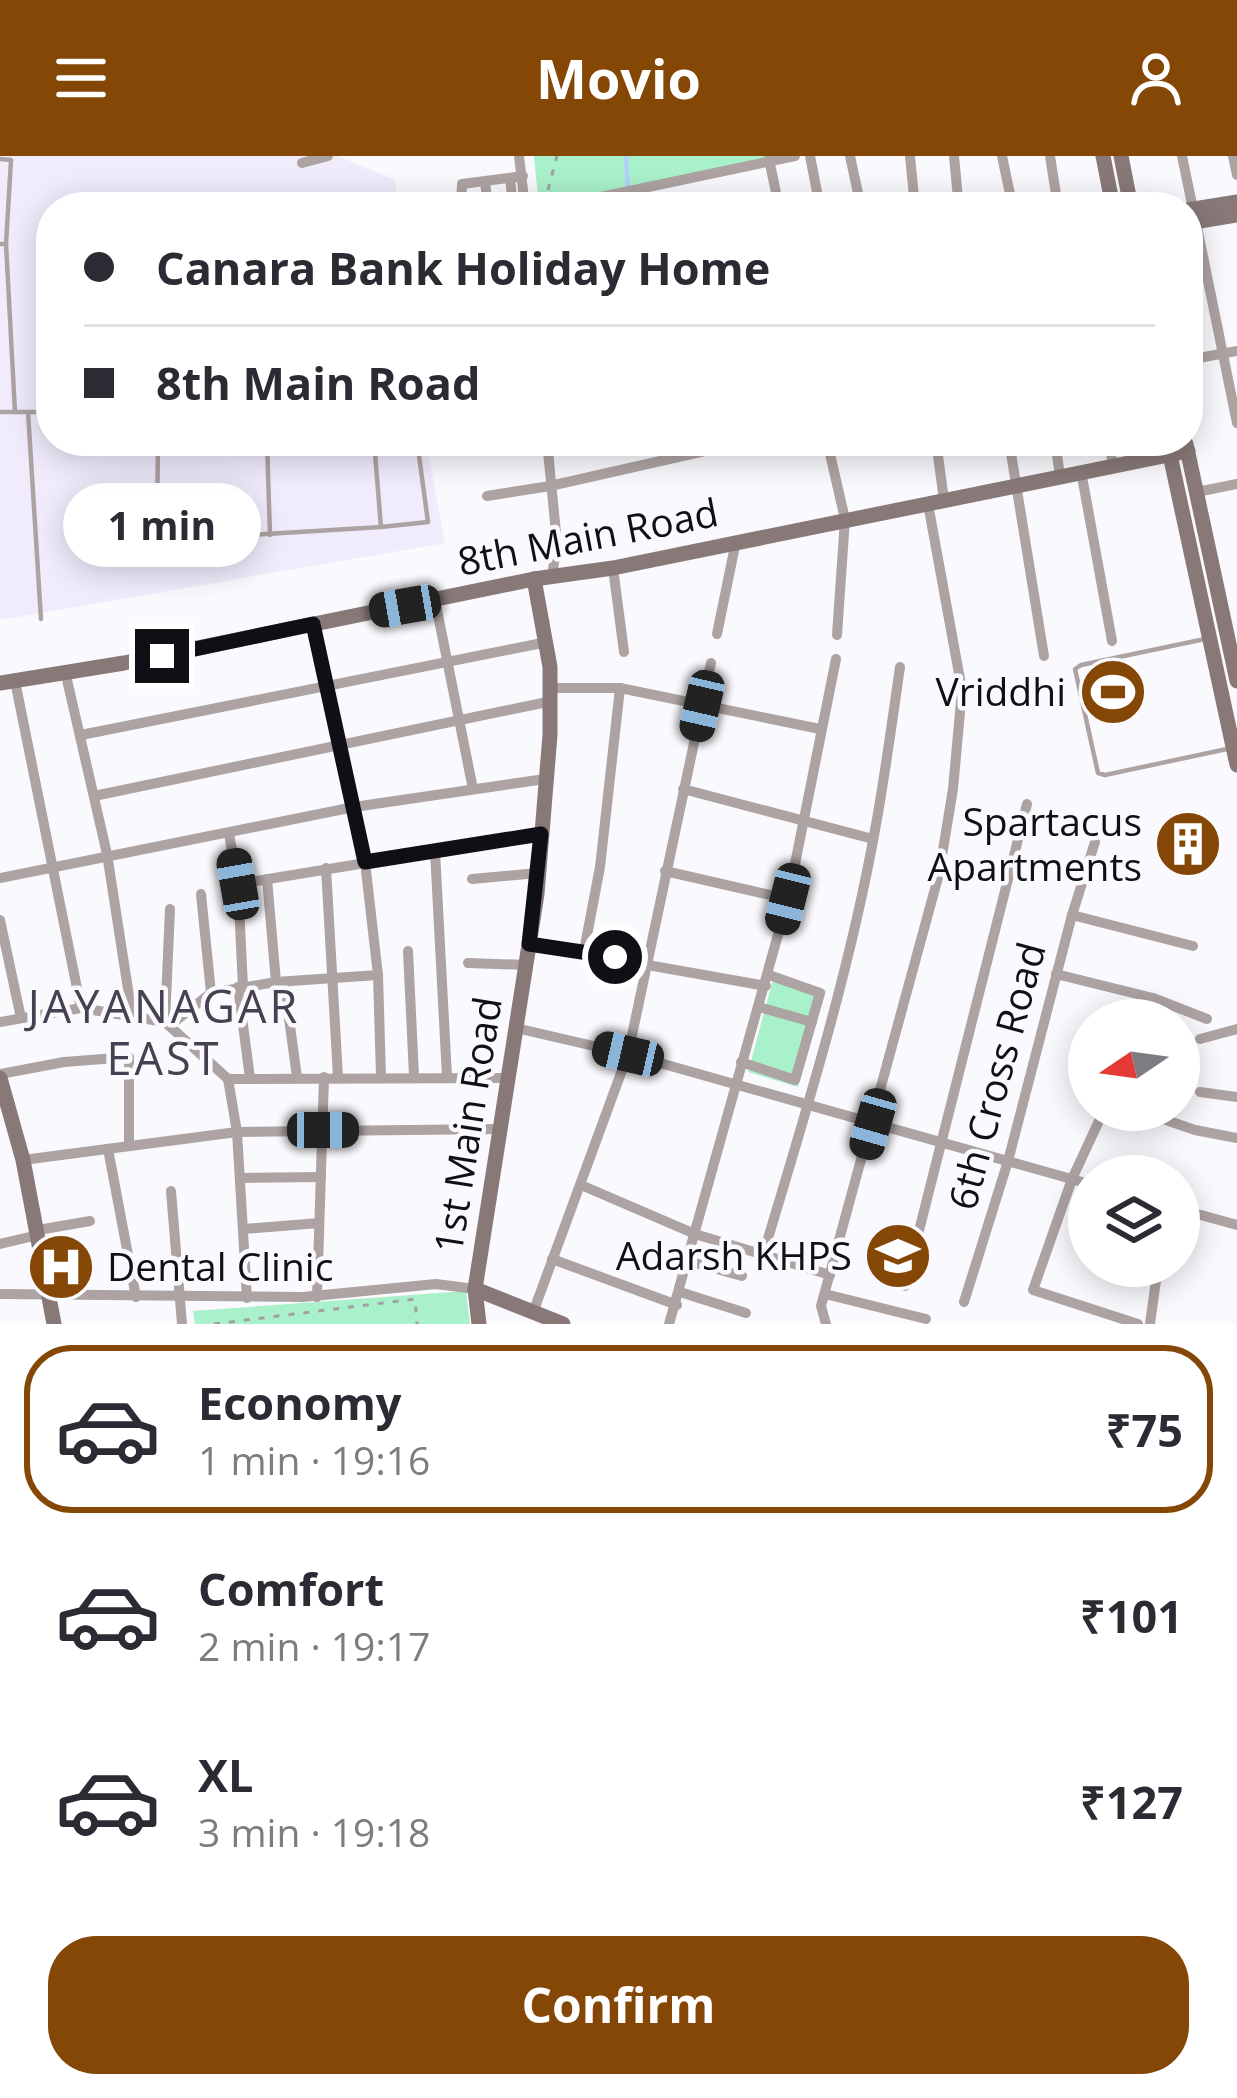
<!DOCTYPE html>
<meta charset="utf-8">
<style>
:root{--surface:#fff;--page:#f2f2f3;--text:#2b2b33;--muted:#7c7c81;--line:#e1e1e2;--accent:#854706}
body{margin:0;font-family:"Open Sans",sans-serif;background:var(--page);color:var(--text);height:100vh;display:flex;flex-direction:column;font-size:45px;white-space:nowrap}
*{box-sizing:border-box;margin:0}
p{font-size:39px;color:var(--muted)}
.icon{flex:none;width:66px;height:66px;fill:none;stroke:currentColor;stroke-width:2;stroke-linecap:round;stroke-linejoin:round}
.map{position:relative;height:1168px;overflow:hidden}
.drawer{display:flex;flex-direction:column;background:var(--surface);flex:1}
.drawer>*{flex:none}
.top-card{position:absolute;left:36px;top:36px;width:1167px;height:264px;border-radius:48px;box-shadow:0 6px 30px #0003;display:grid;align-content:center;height:264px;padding:0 48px;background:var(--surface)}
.needle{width:78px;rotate:257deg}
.buttons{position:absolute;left:1068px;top:843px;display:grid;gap:24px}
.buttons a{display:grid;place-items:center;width:132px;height:132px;border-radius:50%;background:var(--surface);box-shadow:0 6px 30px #0003;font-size:60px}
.end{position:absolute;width:54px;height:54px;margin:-27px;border:15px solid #110f16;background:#fff;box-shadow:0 0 0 6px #fff}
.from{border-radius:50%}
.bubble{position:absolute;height:84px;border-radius:42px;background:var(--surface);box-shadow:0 6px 30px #0003;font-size:39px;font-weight:700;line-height:84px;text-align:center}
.car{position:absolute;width:36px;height:72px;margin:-36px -18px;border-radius:15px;box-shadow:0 0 9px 3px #0007;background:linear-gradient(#222 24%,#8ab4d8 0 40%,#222 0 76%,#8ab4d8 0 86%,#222 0)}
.top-card b{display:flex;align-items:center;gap:42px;height:114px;font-size:45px}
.top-card b+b{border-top:3px solid var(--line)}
.top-card i{width:30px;height:30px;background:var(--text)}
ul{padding:21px 0 0;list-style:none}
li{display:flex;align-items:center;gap:36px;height:168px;margin:0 24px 18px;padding:0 24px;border:6px solid transparent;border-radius:48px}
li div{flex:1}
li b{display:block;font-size:45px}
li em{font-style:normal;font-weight:700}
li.current{border-color:var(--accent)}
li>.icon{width:108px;height:108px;stroke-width:1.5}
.primary-button{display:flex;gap:24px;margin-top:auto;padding:24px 48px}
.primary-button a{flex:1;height:138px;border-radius:48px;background:var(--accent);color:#fff;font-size:48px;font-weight:700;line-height:138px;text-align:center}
header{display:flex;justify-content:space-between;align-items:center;height:156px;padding:0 48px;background:var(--accent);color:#fff;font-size:54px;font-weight:700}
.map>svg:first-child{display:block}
.built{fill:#f0ecfc}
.green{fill:#a9f1ca}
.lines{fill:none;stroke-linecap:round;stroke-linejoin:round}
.stream{stroke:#b2d1f9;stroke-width:4.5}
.path{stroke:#a2a0a5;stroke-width:3;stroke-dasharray:6 9;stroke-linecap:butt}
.lane{stroke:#ada3a2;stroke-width:4.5}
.street{stroke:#ada3a2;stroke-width:10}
.secondary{stroke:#887978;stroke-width:15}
.route{stroke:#110f16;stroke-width:15}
.labels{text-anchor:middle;stroke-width:9;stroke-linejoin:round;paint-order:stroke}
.street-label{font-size:39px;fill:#110f16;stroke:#faf9fd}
.poi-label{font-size:39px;fill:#110f16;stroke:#faf9fd;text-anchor:end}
.quarter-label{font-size:45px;letter-spacing:3px;fill:#454151;stroke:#faf9fd}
</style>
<header><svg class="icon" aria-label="menu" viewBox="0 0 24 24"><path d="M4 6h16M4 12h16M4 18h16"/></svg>Movio<svg class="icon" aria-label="person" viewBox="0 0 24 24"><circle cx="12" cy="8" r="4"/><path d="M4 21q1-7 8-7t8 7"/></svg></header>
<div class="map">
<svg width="1237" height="1168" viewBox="0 0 1237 1168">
<rect width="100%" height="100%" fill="#faf9fd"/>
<path class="built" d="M0,0H338L395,24L398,51H51V285H426L445,387L0,464Z"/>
<g class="green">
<path d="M534,0H765L766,4L539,51Z"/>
<path d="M774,820L826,834L798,931L748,916Z"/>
<path d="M466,1135L470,1168H195L193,1155Z"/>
</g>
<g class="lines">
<g class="stream">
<path d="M626,0L628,32"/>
<path d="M529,51L552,46"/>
</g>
<g class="path">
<path d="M548,34L557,0"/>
<path d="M214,1168L415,1143L417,1168"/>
</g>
<g class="lane">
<path d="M0,3L11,4L6,88H0"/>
<path d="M181,41L182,51"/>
<path d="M6,88L15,256"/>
<path d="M0,256H51"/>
<path d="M28,256L41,463"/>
<path d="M158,285L157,373L169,384L381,371L374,285"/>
<path d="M267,285L270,379"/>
<path d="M381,371L428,366L417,285"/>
<path d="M1205,483L1081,509L1075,513L1098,617L1105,619L1227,593"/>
</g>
<g class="street">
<path d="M519,0L525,51"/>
<path d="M810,0L820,51"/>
<path d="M850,0L861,51"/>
<path d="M910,0L915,51"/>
<path d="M954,0L958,43"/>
<path d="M1002,0L1010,38"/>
<path d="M1050,0L1058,51"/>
<path d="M1182,0L1193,53"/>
<path d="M1233,0L1237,19"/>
<path d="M769,3L779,51"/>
<path d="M302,7L328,0"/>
<path d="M510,22L513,51"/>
<path d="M485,26L488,51"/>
<path d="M431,46L432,51"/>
<path d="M461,51L462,28L523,20"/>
<path d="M553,51L795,0"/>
<path d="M1196,66L1237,267"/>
<path d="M1188,204L1237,195"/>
<path d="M547,285L557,387L552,420"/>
<path d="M827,285L845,363L837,479"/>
<path d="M936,285L944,344"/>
<path d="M1009,285L1044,500"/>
<path d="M1055,285L1060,320"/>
<path d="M1109,285L1113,310"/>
<path d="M1081,315L1112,485"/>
<path d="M1197,336L1237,328"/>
<path d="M487,340L550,330L749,285"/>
<path d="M613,412L624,496"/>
<path d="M435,444L473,633"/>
<path d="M313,468L365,706L378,819L381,920"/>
<path d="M717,478L736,385"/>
<path d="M65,515L107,698L132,859"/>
<path d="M15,525L81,852"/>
<path d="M552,532H620L820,573"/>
<path d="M81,579L547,486"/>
<path d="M683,633L873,683"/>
<path d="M94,640L552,545"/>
<path d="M229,678L238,728L243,831"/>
<path d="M435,695L447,921"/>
<path d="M326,712L338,921"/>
<path d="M665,715L788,743"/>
<path d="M0,722L354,651L545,623"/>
<path d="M267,723L276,826"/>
<path d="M472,723L538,717"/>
<path d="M238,728L541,678"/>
<path d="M201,738L211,837"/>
<path d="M1072,759L1095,686"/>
<path d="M0,764L21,862"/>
<path d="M529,788L766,830"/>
<path d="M408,795L414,920"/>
<path d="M584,795L600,711L620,532"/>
<path d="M468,807L527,809"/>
<path d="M1056,818L1153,842L1155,846L1146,864"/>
<path d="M284,826L297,921"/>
<path d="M238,831L250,922"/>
<path d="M1153,842L1207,863"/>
<path d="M759,851L812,866"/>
<path d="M0,866L81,852L165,866L228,923"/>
<path d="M165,866L170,753"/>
<path d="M169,870L211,837L276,826L378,819"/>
<path d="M516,872L628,898L1089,1028"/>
<path d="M1200,883L1237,873"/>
<path d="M741,906L795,924L820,837L769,819"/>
<path d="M0,918L64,906L129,901V990"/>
<path d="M228,923L507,922"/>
<path d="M228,923L237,976L247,1142"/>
<path d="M1200,936L1237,941"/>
<path d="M1104,954L1072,1023L1033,1134L1138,1168"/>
<path d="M1137,954L1195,974L1237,982"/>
<path d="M108,993L136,1141"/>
<path d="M23,1004L237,976L498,973"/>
<path d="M240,1022L321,1021"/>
<path d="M581,1029L695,1078L830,1119"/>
<path d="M171,1035L182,1168"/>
<path d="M1179,1053L1237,1069"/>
<path d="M244,1073L319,1067"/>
<path d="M38,1074L90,1065"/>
<path d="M0,1088L38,1079"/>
<path d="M763,1099C805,959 849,818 875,674C885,620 892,566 900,511"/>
<path d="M552,1103L677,1149"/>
<path d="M688,1105L742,1120"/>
<path d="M905,1130L1027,648"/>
<path d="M680,1136L746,1157"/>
<path d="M0,1138L303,1141L436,1128L475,1133"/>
<path d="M825,1138L926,1163"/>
<path d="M317,1141L324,921"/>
<path d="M964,1146L1008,1005L1072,759L1193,790"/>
<path d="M534,1154L628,898L711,507"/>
<path d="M669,1168L788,743L836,503"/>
<path d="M826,1168L821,1150L939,718L953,633L962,534L928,348"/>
<path d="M1150,1168L1158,1110"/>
</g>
<g class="secondary">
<path d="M1103,0L1113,51"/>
<path d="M1121,0L1131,51"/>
<path d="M1188,54L1237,46"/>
<path d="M1188,67L1237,59"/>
<path d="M1167,285L1237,609"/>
<path d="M1186,288L1237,525"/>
<path d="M0,527L124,507L534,423L613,412L1188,295"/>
<path d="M0,922L23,1004L54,1168"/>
<path d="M475,1133L563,1168"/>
<path d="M479,1168L475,1133L537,738L550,579V511L534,423"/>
</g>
</g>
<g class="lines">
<path class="route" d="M162,500L313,468L365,706L541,678L529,788L615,801"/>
</g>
<defs>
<g id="stadium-disc" transform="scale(3.45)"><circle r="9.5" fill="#854706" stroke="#faf9fd"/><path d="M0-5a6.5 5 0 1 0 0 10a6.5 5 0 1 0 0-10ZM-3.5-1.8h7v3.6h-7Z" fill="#fff"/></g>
<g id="building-disc" transform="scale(3.45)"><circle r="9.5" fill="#854706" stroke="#faf9fd"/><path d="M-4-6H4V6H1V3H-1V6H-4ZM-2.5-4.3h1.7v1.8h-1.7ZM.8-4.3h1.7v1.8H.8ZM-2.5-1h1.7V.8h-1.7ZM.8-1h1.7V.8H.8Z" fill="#fff"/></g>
<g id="school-disc" transform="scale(3.45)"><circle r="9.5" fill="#854706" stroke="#faf9fd"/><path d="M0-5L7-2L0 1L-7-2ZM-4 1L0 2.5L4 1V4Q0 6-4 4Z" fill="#fff"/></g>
<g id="hospital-disc" transform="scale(3.45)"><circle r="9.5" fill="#854706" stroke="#faf9fd"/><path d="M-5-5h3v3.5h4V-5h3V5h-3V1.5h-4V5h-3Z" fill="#fff"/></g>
</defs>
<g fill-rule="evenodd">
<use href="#stadium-disc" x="1113" y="536"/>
<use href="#building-disc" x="1188" y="688"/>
<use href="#school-disc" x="898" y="1100"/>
<use href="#hospital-disc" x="61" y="1111"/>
</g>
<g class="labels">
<g class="street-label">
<text transform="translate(588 381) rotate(-11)" y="14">8th Main Road</text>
<text transform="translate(997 920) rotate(-75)" y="14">6th Cross Road</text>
<text transform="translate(468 969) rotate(-81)" y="14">1st Main Road</text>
</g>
<g class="poi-label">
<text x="1066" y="550">Vriddhi</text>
<text x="1142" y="680">Spartacus<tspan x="1142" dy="45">Apartments</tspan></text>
<text x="852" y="1114">Adarsh KHPS</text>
<text x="107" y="1125" text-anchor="start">Dental Clinic</text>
</g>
<g class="quarter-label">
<text x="164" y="867">JAYANAGAR<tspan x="164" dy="52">EAST</tspan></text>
</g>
</g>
</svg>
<div class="buttons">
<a><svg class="needle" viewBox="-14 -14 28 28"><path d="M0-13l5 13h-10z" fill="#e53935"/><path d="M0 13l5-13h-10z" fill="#7c7c81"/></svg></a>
<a><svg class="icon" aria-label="layers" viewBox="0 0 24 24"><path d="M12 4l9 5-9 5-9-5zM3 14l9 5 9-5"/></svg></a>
</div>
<i class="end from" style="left:615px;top:801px"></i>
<i class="end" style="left:162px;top:500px"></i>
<div class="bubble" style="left:63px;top:327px;width:198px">1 min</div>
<i class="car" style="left:405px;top:450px;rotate:260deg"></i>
<i class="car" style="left:702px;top:550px;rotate:193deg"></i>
<i class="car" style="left:238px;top:728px;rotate:350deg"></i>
<i class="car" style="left:788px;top:743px;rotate:194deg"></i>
<i class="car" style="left:628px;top:898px;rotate:283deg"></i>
<i class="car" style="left:873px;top:968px;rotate:196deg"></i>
<i class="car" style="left:323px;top:974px;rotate:90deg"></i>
<div class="top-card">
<b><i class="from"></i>Canara Bank Holiday Home</b>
<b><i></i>8th Main Road</b>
</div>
</div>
<section class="drawer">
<ul>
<li class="current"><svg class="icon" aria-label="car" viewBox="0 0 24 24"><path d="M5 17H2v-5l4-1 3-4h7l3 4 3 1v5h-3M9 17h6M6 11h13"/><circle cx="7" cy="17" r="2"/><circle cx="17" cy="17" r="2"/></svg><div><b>Economy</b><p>1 min · 19:16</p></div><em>₹75</em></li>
<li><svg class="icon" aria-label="car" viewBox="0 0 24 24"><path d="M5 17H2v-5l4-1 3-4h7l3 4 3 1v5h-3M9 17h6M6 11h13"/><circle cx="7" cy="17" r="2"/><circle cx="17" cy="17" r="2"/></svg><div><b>Comfort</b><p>2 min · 19:17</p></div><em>₹101</em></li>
<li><svg class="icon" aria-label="car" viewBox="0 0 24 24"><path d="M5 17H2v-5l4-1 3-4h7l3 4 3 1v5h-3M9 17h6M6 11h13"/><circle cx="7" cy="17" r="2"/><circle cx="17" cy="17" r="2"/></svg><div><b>XL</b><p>3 min · 19:18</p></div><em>₹127</em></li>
</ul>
<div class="primary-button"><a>Confirm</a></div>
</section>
